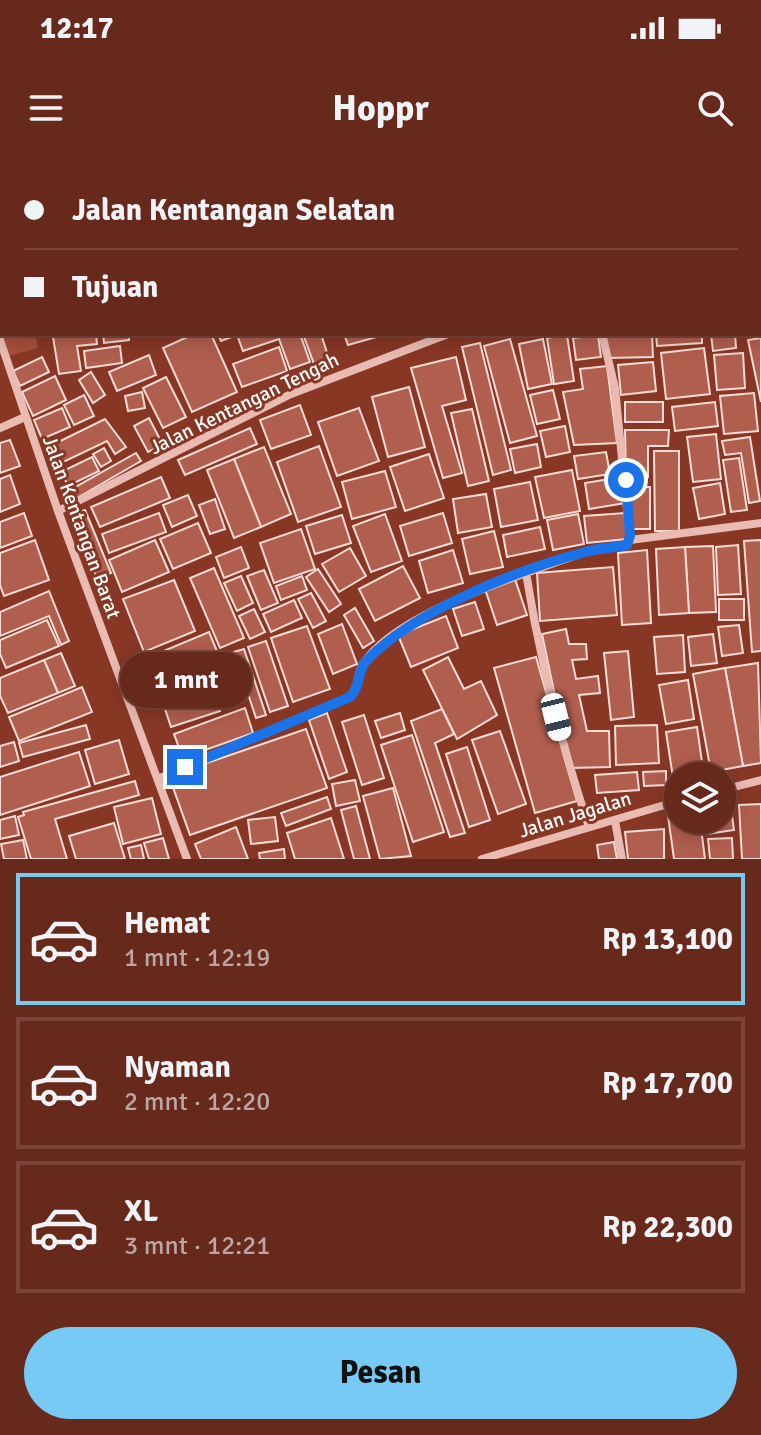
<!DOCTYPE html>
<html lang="id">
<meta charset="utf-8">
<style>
:root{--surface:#66291c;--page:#6c3125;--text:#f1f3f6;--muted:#bca6a3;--line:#79453b;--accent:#76caf3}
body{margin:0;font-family:Signika,sans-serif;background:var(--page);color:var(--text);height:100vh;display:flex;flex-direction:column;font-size:30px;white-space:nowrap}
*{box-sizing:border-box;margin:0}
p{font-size:26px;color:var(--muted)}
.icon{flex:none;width:44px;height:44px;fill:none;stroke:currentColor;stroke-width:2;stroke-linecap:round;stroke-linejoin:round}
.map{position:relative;height:699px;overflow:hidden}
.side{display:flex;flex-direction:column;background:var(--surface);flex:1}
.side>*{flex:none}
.top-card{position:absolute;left:0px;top:0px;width:762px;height:176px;box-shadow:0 4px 20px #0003,0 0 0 2px var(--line);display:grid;align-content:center;height:176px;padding:0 24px;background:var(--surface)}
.buttons{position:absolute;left:664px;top:602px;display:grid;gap:16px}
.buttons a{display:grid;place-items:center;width:72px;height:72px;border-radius:50%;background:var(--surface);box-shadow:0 4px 20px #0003,0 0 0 2px var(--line);font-size:40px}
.end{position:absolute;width:36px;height:36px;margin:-18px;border:10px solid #1a73e8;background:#fff;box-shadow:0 0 0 4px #fff}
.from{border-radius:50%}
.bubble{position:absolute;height:56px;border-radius:28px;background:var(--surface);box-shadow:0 4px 20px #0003,0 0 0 2px var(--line);font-size:26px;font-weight:800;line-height:56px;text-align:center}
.car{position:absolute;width:24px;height:48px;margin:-24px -12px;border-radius:10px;box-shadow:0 0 6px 2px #0007;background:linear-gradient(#fff 24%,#345 0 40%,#fff 0 76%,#345 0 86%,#fff 0)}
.top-card b{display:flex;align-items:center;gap:28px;height:76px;font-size:30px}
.top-card b+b{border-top:2px solid var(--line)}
.top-card i{width:20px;height:20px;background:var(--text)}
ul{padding:14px 0 0;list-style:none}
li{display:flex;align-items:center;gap:24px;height:132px;margin:0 16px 12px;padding:0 8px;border:4px solid var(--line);border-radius:0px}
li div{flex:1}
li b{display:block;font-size:30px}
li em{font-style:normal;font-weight:800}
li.on{border-color:var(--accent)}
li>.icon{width:72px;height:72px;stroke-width:1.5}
.cta{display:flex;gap:16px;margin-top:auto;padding:16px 24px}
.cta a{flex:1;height:92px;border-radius:48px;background:var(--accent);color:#111;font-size:32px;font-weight:800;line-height:92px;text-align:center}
.status{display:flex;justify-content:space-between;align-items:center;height:56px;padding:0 40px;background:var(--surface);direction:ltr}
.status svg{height:22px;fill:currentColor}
header{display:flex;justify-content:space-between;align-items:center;height:104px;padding:0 24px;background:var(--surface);font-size:36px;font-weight:800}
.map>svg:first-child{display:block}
.green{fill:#a74e3d}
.building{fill:#b05e4e;stroke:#f7dbd6;stroke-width:2}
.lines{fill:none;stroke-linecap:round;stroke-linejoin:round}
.minor{stroke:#e9bbb2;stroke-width:8}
.route{stroke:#1a73e8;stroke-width:10}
.labels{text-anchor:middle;stroke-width:6;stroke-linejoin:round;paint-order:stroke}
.street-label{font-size:20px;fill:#fff;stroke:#883725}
</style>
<div class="status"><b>12:17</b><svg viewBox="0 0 49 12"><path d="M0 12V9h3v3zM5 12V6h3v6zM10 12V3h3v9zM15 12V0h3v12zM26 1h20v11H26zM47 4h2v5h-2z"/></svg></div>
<header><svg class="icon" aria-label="menu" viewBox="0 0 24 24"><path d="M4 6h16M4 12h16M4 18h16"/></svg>Hoppr<svg class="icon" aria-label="search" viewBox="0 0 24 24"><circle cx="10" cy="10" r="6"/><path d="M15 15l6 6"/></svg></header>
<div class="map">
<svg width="761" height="699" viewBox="0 0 761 699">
<rect width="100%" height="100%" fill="#883725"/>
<path class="green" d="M0,133L2,174H35L38,188L6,197L0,177Z"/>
<g class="building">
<path d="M314,0H453L442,2Z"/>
<path d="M61,174H96L97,184L77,186L81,211L59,214L53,177Z"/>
<path d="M103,174H129V180L104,183Z"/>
<path d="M194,174H211L237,232L192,252L163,188Z"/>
<path d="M218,174H300L310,202L290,209L279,179L243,191L237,175L221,181Z"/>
<path d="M303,174H321L329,199L314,204Z"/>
<path d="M344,174H387L348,185Z"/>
<path d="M606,174H652L653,197L607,198Z"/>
<path d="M656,174H702V183L657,186Z"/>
<path d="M711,174H735L736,188L713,191Z"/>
<path d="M567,175L574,221L554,224L547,178Z"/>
<path d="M598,175L601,197L576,200L573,178Z"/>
<path d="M761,178V242L748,180Z"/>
<path d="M510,179L537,276L510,283L484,186Z"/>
<path d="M543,179L552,224L528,229L519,184Z"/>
<path d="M480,183L511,310L493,315L462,187Z"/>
<path d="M120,186L122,203L86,208L84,191Z"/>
<path d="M279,187L287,211L242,227L233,204Z"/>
<path d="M704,188L710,234L666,239L661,193Z"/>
<path d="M743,193L745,228L717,230L714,195Z"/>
<path d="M149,195L156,215L117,231L109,212Z"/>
<path d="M42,197L49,212L20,226L13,211Z"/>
<path d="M456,197L466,240L442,246L462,313L443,318L411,208Z"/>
<path d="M653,202L656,231L621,235L618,205Z"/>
<path d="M607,206L617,283L574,285L563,232L583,229L580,209Z"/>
<path d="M91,212L105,235L93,243L79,220Z"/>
<path d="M55,216L66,240L33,256L22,232Z"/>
<path d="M166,217L186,257L163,268L143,228Z"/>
<path d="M409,227L425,287L388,297L372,237Z"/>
<path d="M553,230L560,259L537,264L530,235Z"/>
<path d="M142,232L145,248L128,251L125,236Z"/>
<path d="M754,233L758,271L724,274L720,236Z"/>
<path d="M84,235L94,256L74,265L64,245Z"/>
<rect x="625" y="242" width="38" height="20"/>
<path d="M715,242L718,266L675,271L672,247Z"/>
<path d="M300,245L311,275L271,289L260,260Z"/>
<path d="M62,248L70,267L42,279L34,260Z"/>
<path d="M359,248L379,301L337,316L318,262Z"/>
<path d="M472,249L489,321L468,326L451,253Z"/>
<path d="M149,258L163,285L148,292L134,266Z"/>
<path d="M105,259L126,287L115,294L107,281L55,306L46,288Z"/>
<path d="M565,266L570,292L546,297L540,271Z"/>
<path d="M250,268L257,284L185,315L178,300Z"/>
<path d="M625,270H669L668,286H648V317H626Z"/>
<path d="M716,274L721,319L693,322L687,277Z"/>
<path d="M750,277L760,341L749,343L741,293L725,295L722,281Z"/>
<path d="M10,280L20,306L0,313V283Z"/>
<path d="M537,284L541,307L515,313L510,289Z"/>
<path d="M319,286L341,347L298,362L277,302Z"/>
<path d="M264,287L291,354L261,367L234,299Z"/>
<path d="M104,288L111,301L101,307L93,294Z"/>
<path d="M654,291H679V371H655Z"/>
<path d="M606,292L610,314L578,319L574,296Z"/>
<path d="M136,293L141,301L77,338L72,329Z"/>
<path d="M429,294L444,338L405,351L390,307Z"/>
<path d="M92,297L99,311L68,326L61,312Z"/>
<path d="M739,298L747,350L731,352L723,300Z"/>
<path d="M234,299L261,367L234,378L207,310Z"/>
<path d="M572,310L580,351L544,358L535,317Z"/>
<path d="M385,311L396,347L352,359L342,322Z"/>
<path d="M10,315L20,344L0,352V319Z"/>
<path d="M161,317L170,338L100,367L91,347Z"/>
<path d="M622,317L626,343L589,349L585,323Z"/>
<path d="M530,322L538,360L501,367L494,329Z"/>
<path d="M720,323L725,354L699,359L693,328Z"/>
<path d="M629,327H650V369H630Z"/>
<path d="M486,334L492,367L458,373L453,339Z"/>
<path d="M188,335L197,356L172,367L163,345Z"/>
<path d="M215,339L225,369L210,374L199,345Z"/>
<path d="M85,350L111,413L97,419L72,355Z"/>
<path d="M24,353L32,376L0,388V362Z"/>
<path d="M159,353L166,372L109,393L102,374Z"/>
<path d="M443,353L452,383L409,396L400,366Z"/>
<path d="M625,353L627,379L587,383L584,356Z"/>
<path d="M385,354L402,401L371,412L353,366Z"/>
<path d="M578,354L584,384L553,390L547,360Z"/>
<path d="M342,355L351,383L315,394L306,366Z"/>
<path d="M198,363L211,393L173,409L160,379Z"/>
<path d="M540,367L545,389L507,397L503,375Z"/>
<path d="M301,369L315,409L274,423L260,383Z"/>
<path d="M494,371L503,407L470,414L462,379Z"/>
<path d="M35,380L49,420L4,436L0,425V393Z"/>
<path d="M155,380L169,412L122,432L109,400Z"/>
<path d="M761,380V491L752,492L744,381Z"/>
<path d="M738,385L741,434L718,435L716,387Z"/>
<path d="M713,386L716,452L689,453L685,387Z"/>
<path d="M241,387L249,408L224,418L216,397Z"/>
<path d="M685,387L689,453L659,455L656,389Z"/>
<path d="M350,388L366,416L339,432L322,404Z"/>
<path d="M453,390L463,423L428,433L419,401Z"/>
<path d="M647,390L651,463L622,465L618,393Z"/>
<path d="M403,406L420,438L375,461L359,429Z"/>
<path d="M613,407L617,455L540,461L537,413Z"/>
<path d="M214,408L244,478L220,488L190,418Z"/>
<path d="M318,409L341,444L329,452L306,417Z"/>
<path d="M264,410L278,443L261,450L247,416Z"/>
<path d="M241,416L253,443L237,451L224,423Z"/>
<path d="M302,416L307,430L281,440L276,426Z"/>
<path d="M515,419L527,455L497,465L485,429Z"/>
<path d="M174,420L195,471L144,492L123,439Z"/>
<path d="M49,431L69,481L61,485L49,456L0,476V452Z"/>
<path d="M311,433L326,461L313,468L298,439Z"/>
<rect x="719" y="439" width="25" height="21"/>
<path d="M294,440L302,458L271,472L263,454Z"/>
<path d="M475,442L484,469L462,476L453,449Z"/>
<path d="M355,448L374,481L363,488L344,455Z"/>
<path d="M254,449L265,472L250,479L239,456Z"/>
<path d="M446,456L458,488L411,507L398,475Z"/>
<path d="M47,460L59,486L6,508L0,494V480Z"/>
<path d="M342,464L357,504L333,514L318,474Z"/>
<path d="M739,465L743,493L722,496L718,467Z"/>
<path d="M307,466L330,529L293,542L271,478Z"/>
<path d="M566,469L569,484H586L587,499L572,500L576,519L598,516L600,533L579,535L587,571H609L610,607L570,608L542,474Z"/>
<path d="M209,472L219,496L151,523L142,500Z"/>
<path d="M713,474L717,503L691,506L688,477Z"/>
<path d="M683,475L685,512L657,514L654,477Z"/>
<path d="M266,481L288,546L270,552L248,487Z"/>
<path d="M244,489L266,555L256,558L234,492Z"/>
<path d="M628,491L634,557L611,560L604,493Z"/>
<path d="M61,493L75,526L58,533L44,500Z"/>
<path d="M448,497L464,529L481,521L497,555L457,579L423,510Z"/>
<path d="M536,497L577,641L535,653L494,508Z"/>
<path d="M233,498L238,513L178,533L173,518Z"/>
<path d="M44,500L58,533L8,553L0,536V518Z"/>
<path d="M758,503L761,603L743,606L725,508Z"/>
<path d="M725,508L743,606L711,612L693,514Z"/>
<path d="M238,518L246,539L224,547L216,525Z"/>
<path d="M688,520L694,559L666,564L659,525Z"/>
<path d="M212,526L220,551L171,567L163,543Z"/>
<path d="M82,527L92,552L19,581L9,557Z"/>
<path d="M245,548L253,573L183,598L174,574Z"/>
<path d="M442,549L454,574L435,583L465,673L450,677L411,561Z"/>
<path d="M327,553L347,612L329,619L309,560Z"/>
<path d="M400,553L405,570L381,578L375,561Z"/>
<path d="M364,555L384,618L362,625L342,562Z"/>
<path d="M86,565L90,579L23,597L19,583Z"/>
<path d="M657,565L659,603L616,605L615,566Z"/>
<path d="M697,567L704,616H678V624H674L666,572Z"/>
<path d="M306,569L327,628L190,675L169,616Z"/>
<path d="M500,571L526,644L498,654L472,580Z"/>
<path d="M412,575L444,672L413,682L381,585Z"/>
<path d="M119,580L129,614L95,624L85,590Z"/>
<path d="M14,582L19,601L0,607V586Z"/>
<path d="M467,587L490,660L469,667L446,594Z"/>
<path d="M79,592L90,626L0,655V617Z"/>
<path d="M666,611V625L644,626L643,612Z"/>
<path d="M637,612L639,630L597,633L595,615Z"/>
<path d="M355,620L360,641L336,646L332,624Z"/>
<path d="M135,621L139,635L55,659L67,699H31L18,657L24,655L23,652Z"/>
<path d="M393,628L411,696L380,699L363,636Z"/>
<path d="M327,637L331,649L286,666L281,653Z"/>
<path d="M152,638L161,674L123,684L114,647Z"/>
<path d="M730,641L734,670L707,674L705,660H722V642Z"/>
<path d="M761,644V699H742L739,645Z"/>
<path d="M356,646L370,699H354L341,650Z"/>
<path d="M678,655V660H700L705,699H674L668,656Z"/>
<path d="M15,656L19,675L0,679V660Z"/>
<path d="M275,657L278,681L251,684L248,660Z"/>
<path d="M331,658L344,699H295L287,673Z"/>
<path d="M114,663L125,699H76L69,676Z"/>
<path d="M236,667L248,699H201L195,684Z"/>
<path d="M664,669V699H628L625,672Z"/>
<path d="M163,678L169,699H149L144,683Z"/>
<path d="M732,678L733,699H710L708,679Z"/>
<path d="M23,680L27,699H4L1,684Z"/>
<path d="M614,682L617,699H599L597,685Z"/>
<path d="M141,685L144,699H131L128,688Z"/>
<path d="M284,689L285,699H260L259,693Z"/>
</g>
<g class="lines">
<g class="minor">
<path d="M103,2L114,0"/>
<path d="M0,22H2"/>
<path d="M760,118H761"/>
<path d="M0,180L58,351L187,699"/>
<path d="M0,268L25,257"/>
<path d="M58,351L291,234L448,174"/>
<path d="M630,380L761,363"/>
<path d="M158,619L350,537C360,526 356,515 363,504C391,461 479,430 526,413"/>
<path d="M722,630L761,620"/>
<path d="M615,661L622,699"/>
<path d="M589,667C561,584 540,500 526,413L585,392L627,385L630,380L615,228L602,174"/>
<path d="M482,699L678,641"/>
</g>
</g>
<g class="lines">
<path class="route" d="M185,607L350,537C361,526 357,510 367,500C416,450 517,410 585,392C598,388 613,388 627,385L630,376L626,320"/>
</g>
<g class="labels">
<g class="street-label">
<text transform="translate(244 243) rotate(-26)" y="7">Jalan Kentangan Tengah</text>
<text transform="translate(82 367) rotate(70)" y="7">Jalan Kentangan Barat</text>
<text transform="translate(575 654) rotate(-17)" y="7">Jalan Jagalan</text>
</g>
</g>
</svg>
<div class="buttons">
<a><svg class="icon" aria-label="layers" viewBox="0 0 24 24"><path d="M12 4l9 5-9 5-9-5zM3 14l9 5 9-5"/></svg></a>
</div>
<i class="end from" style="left:626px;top:320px"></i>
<i class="end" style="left:185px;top:607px"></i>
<div class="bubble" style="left:120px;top:492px;width:132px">1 mnt</div>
<i class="car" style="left:556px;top:557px;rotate:166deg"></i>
<div class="top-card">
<b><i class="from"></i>Jalan Kentangan Selatan</b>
<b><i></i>Tujuan</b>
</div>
</div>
<section class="side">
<ul>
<li class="on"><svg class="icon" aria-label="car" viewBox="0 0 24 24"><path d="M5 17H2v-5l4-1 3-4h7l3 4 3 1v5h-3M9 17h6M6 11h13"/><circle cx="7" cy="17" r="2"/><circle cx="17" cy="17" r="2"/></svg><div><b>Hemat</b><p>1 mnt · 12:19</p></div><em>Rp 13,100</em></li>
<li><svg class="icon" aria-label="car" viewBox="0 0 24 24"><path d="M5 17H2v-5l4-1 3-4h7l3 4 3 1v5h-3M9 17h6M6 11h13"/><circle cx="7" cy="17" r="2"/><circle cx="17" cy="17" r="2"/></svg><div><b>Nyaman</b><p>2 mnt · 12:20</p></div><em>Rp 17,700</em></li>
<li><svg class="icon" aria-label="car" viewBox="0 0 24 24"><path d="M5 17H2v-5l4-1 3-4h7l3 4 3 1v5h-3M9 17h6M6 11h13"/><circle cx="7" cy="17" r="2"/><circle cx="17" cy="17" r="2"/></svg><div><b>XL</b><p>3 mnt · 12:21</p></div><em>Rp 22,300</em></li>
</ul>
<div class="cta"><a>Pesan</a></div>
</section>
